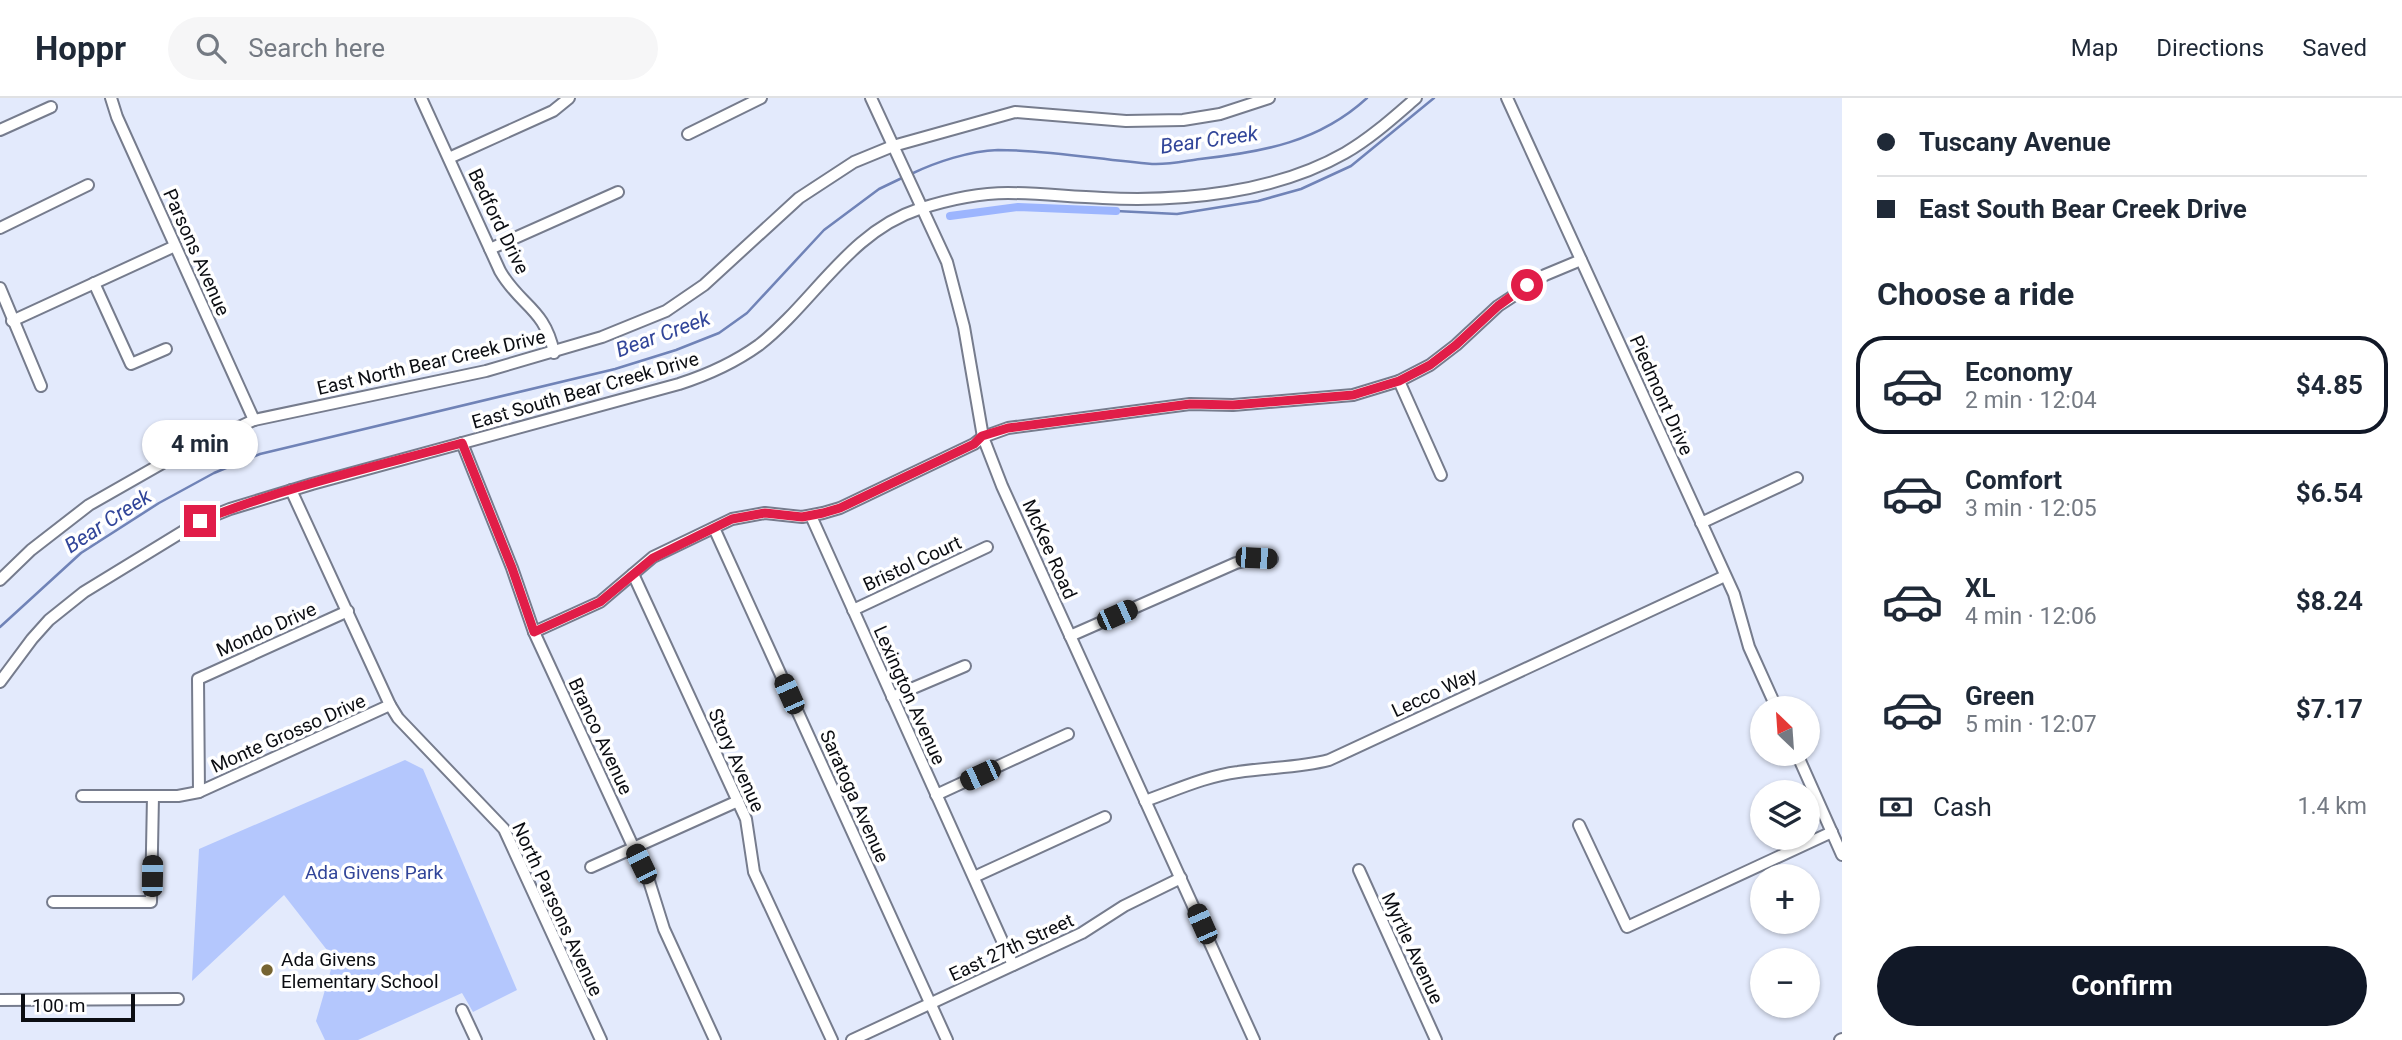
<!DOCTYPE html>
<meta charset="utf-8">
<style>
:root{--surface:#fff;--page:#f6f6f7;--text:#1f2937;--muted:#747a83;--line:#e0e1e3;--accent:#111827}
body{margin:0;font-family:Roboto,sans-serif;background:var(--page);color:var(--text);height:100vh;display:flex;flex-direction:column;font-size:26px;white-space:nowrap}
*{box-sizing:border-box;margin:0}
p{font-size:23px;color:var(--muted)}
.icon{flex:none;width:38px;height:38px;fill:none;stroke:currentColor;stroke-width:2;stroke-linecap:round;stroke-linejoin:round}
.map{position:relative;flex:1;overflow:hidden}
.sheet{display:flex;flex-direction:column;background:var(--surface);width:560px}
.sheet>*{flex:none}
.hud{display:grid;align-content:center;height:154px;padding:0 35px;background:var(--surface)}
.needle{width:46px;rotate:335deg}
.buttons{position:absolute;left:1750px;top:598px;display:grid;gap:14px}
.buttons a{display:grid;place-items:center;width:70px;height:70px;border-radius:50%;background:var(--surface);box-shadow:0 2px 5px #0004;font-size:35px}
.scale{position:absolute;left:21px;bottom:18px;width:114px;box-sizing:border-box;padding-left:7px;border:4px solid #0b0d12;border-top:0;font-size:19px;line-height:24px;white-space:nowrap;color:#0b0d12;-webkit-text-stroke:5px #fff;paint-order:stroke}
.end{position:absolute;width:32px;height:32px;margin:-16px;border:9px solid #e11d48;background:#fff;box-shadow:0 0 0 4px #fff}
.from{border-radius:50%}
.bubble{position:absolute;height:49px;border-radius:24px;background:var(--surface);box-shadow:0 2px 5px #0004;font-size:23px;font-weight:700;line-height:49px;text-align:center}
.car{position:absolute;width:21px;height:42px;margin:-21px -10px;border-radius:9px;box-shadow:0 0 5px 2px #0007;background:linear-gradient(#222 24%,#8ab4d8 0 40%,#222 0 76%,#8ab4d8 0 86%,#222 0)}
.hud b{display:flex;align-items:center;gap:24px;height:66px;font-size:26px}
.hud b+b{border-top:2px solid var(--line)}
.hud i{width:18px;height:18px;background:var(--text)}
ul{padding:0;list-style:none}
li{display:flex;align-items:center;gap:21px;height:98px;margin:0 14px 10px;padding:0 21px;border:4px solid transparent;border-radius:28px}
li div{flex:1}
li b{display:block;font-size:26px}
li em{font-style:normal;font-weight:700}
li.active{border-color:var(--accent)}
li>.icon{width:63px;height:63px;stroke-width:1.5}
h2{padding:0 35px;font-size:32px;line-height:84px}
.pay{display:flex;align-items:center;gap:18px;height:77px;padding:0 35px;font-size:26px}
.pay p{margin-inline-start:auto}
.primary-button{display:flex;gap:14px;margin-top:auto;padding:14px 35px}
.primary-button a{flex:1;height:80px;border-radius:42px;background:var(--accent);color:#fff;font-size:28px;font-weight:700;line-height:80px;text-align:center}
header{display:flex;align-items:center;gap:42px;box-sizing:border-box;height:98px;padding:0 35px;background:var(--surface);border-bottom:2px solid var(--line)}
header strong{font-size:33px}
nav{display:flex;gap:38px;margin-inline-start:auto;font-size:24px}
.search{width:490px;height:63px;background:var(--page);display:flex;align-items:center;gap:18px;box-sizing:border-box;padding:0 24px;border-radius:38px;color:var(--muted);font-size:26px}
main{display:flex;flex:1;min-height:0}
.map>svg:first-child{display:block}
.green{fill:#b4c7fd}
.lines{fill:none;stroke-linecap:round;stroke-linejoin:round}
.stream{stroke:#7083b7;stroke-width:2.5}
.canal{stroke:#9cb5fe;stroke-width:8}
.minor-casing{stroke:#767c8d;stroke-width:14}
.minor{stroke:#fff;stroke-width:10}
.route{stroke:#e11d48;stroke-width:9}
.poi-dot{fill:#766432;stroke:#fff;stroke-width:2.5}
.labels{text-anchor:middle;stroke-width:7;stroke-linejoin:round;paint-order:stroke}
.street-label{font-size:19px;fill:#0b0d12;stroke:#fff}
.park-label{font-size:19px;fill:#32469a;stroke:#fff}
.poi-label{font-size:19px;fill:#0b0d12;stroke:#fff;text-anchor:start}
.water-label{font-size:21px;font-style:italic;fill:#32469a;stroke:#fff}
</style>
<header>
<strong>Hoppr</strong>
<div class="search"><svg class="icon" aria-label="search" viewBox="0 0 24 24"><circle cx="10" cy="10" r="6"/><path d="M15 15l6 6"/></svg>Search here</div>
<nav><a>Map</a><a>Directions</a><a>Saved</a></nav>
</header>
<main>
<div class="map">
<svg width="1842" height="942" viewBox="0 0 1842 942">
<rect width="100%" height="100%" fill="#e3eafc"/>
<path class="green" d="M405,662L423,671L517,892L473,914L462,895L358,942H325L316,923L334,861L284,797L192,883L199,751Z"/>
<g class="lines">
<g class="stream">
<path d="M911,76C936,64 969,53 998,52C1049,52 1101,62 1152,66C1168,67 1185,63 1200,61C1263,54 1319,44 1367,0"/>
<path d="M1116,113L1177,116L1258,103L1301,91L1351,68L1434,0"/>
<path d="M0,529L81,455L159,405L214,375L260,356L615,271L676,252L719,235L747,215L824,132L879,91L904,79"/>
</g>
<path class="canal" d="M950,118L1018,109L1116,113"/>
<g class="minor-casing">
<g id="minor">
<path d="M111,0L117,19L254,322"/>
<path d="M421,0L500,173C520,208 545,210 554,255"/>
<path d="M871,0L947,164L964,229L983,339L1002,388L1254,942"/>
<path d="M1507,0L1734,496L1749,549L1777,611"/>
<path d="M0,32L51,9"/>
<path d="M688,36L761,0"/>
<path d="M449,60L553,13L569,0"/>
<path d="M0,130L88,87"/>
<path d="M490,151L618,94"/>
<path d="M94,185L131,266L166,251"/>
<path d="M0,190L41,288"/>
<path d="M12,223L175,148"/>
<path d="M1399,283L1441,377"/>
<path d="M462,345L512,470L534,534L649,783L664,831L715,942"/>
<path d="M291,392L390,607L398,620L504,731L601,942"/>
<path d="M811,418L1013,867"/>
<path d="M1701,425L1797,380"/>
<path d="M714,430L947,942"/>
<path d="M633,476L746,721L754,774L832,942"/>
<path d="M0,482L31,452L89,407L168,362L254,322L486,273L602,239L666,213L704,187L799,100L854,64L893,48L1015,14L1126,23L1183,22L1220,16L1269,0"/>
<path d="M853,512L987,449"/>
<path d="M534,534L600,504L653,459L732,421L765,415L802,419L823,415L840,410L974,346L983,339L1008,330L1190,306L1233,307L1353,297L1399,283L1430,267L1456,247L1498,208L1545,177L1581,162"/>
<path d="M1070,538L1236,465L1257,460L1272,461"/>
<path d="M0,584L32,541L49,522L84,494L200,423L230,411L312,386L679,286C707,277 734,265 759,247C814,204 849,134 919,111C947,102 979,95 1008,95C1039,95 1071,99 1103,100C1182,104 1275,95 1345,55C1371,40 1394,19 1416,0"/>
<path d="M892,599L965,568"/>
<path d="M1797,656L1842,757"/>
<path d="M199,694L198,581L348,513"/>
<path d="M936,697L1068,636"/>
<path d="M82,698H178L199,694L390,607"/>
<path d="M1145,703C1176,692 1206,678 1238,674C1269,669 1299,670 1329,662L1725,478"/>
<path d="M1579,727L1627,829L1832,734"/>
<path d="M591,769L738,703"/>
<path d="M1359,772L1436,942"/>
<path d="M974,779L1105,719"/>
<path d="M53,804H151L153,698"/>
<path d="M0,902L178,901"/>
<path d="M462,912L476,942"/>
<path d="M852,942L1082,835L1124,808L1181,780"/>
<path d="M1840,942L1842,941"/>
</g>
</g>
<use href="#minor" class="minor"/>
</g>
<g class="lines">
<path class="route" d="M200,423C284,389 374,369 462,345L512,470L534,534L600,504L653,460L732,421L765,415L802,419L823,415L840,410L974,346L982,338L1008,330L1190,306L1233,307L1353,297L1399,283L1430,267L1456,247L1498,208L1527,187"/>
</g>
<circle class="poi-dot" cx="267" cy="872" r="7"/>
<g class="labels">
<g class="street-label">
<text transform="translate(499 123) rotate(64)" y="7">Bedford Drive</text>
<text transform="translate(197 154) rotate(66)" y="7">Parsons Avenue</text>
<text transform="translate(431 264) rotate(-13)" y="7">East North Bear Creek Drive</text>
<text transform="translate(585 292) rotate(-16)" y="7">East South Bear Creek Drive</text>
<text transform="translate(1662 297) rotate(66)" y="7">Piedmont Drive</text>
<text transform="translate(1050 451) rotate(66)" y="7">McKee Road</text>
<text transform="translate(912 465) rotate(-25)" y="7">Bristol Court</text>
<text transform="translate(266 531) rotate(-24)" y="7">Mondo Drive</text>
<text transform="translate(1434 594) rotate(-25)" y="7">Lecco Way</text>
<text transform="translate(910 597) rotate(66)" y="7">Lexington Avenue</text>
<text transform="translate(288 635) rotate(-24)" y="7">Monte Grosso Drive</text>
<text transform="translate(601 638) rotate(65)" y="7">Branco Avenue</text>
<text transform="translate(737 662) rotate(66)" y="7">Story Avenue</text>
<text transform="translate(855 698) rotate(66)" y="7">Saratoga Avenue</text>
<text transform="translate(558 811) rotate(65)" y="7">North Parsons Avenue</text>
<text transform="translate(1011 849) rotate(-25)" y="7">East 27th Street</text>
<text transform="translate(1413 850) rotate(65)" y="7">Myrtle Avenue</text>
</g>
<g class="park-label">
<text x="374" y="781">Ada Givens Park</text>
</g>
<g class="poi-label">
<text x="281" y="868">Ada Givens<tspan x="281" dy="22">Elementary School</tspan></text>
</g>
<g class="water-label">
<text transform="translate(1209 42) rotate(-8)" y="7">Bear Creek</text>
<text transform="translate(663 236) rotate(-20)" y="7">Bear Creek</text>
<text transform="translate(108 423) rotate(-33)" y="7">Bear Creek</text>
</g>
</g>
</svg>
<div class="buttons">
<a><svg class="needle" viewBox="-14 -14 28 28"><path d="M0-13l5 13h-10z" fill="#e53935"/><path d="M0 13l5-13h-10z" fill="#747a83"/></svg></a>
<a><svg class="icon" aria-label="layers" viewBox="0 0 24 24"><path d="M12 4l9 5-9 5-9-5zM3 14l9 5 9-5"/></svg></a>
<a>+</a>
<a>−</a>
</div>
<div class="scale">100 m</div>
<i class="end from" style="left:1527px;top:187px"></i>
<i class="end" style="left:200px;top:423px"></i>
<div class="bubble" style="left:142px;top:322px;width:116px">4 min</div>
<i class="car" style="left:1256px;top:460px;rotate:93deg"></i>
<i class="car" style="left:1117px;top:517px;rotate:66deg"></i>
<i class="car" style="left:789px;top:596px;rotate:336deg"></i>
<i class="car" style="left:980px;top:677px;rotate:245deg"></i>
<i class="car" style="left:641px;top:766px;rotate:334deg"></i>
<i class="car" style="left:152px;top:778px;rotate:1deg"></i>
<i class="car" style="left:1202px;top:826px;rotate:336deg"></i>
</div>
<section class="sheet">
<div class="hud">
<b><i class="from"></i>Tuscany Avenue</b>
<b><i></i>East South Bear Creek Drive</b>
</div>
<h2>Choose a ride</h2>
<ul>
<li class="active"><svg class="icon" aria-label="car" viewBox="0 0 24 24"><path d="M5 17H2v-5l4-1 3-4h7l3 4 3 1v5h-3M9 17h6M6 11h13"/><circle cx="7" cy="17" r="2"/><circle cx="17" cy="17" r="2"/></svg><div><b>Economy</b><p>2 min · 12:04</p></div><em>$4.85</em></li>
<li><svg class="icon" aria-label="car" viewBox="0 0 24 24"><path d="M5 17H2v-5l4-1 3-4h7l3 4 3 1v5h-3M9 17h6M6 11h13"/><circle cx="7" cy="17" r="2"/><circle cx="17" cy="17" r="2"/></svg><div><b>Comfort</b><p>3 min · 12:05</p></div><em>$6.54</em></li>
<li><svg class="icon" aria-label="car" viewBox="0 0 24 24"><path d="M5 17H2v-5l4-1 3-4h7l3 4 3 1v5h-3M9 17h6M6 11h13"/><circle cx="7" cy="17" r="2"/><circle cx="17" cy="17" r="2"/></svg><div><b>XL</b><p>4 min · 12:06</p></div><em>$8.24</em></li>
<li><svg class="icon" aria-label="car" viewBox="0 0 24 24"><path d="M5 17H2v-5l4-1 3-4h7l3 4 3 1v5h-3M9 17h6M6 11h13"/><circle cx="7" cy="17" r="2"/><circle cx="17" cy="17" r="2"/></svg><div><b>Green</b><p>5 min · 12:07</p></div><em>$7.17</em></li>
</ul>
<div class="pay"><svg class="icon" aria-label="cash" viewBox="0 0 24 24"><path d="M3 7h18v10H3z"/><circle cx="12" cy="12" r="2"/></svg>Cash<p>1.4 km</p></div>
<div class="primary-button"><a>Confirm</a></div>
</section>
</main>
